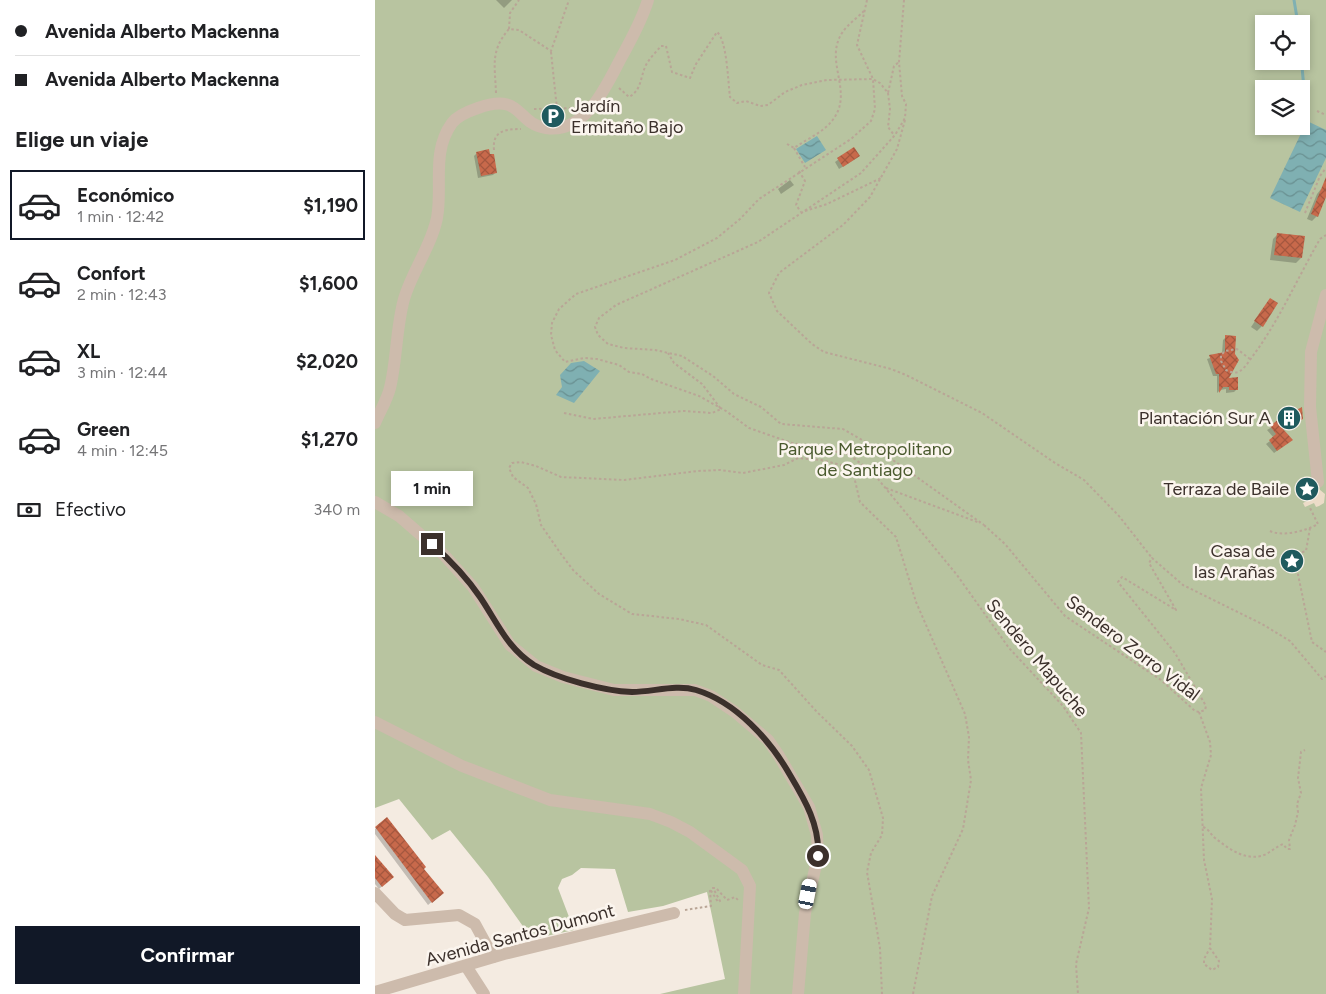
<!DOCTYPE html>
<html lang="es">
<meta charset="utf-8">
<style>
:root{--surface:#fff;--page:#f6f6f6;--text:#202124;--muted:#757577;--line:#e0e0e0;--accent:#111827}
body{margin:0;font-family:Figtree,sans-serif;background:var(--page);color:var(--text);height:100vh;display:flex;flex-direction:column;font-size:19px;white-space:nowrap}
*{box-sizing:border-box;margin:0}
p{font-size:16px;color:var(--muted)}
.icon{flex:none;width:28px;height:28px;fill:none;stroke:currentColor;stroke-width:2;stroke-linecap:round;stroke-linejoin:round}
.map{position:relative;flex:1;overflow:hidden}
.panel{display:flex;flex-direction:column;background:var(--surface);width:375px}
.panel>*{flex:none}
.hud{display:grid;align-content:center;height:110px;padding:0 15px;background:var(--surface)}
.buttons{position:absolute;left:880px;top:15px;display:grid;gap:10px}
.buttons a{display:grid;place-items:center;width:55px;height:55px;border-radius:0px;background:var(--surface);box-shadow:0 2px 8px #0003;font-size:25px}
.end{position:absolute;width:22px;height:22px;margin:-11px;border:6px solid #3b302b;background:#fff;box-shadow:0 0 0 2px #fff}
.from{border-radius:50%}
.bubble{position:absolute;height:35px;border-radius:0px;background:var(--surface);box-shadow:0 2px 8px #0003;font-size:16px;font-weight:700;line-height:35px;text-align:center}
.car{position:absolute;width:15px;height:30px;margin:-15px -8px;border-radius:6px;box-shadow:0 0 4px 1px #0007;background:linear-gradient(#fff 24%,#345 0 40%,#fff 0 76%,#345 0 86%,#fff 0)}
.hud b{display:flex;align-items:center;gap:18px;height:48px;font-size:19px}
.hud b+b{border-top:1px solid var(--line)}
.hud i{width:12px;height:12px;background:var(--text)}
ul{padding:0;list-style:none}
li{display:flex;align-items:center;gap:15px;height:70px;margin:0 10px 8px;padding:0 5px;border:2px solid transparent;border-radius:0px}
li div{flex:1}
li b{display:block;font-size:19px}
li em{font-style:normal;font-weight:700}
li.active{border-color:var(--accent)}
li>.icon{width:45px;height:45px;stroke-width:1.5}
h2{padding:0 15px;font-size:22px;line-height:60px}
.pay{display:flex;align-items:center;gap:12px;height:55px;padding:0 15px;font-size:19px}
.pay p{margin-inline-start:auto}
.action{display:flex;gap:10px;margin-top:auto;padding:10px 15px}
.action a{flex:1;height:58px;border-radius:0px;background:var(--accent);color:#fff;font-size:20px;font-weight:700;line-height:58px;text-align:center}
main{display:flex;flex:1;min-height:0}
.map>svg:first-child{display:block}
.green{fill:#b8c4a0;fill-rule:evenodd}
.plaza{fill:#ecdcc8}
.water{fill:url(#water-waves)}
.shadow{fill:#0003}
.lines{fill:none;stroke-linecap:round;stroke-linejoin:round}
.stream{stroke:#7fb0b2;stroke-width:3}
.building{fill:url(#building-cross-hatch)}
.path{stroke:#b9a596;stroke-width:2;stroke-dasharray:2.5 2.5;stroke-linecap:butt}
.minor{stroke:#cdbbac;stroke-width:12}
.route{stroke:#3b302b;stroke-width:6}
.labels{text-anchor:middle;stroke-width:5;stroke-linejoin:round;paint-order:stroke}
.poi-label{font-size:18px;fill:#3b302b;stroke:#fbf5ee;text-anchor:end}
.park-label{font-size:18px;fill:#4a5a2e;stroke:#fbf5ee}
.street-label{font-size:18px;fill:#3b302b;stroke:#fbf5ee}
</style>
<main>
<section class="panel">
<div class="hud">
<b><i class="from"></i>Avenida Alberto Mackenna</b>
<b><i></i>Avenida Alberto Mackenna</b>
</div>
<h2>Elige un viaje</h2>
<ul>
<li class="active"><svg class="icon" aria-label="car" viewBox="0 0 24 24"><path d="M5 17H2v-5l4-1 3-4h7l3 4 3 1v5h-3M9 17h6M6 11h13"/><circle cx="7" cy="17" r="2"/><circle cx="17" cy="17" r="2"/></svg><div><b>Económico</b><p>1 min · 12:42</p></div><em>$1,190</em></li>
<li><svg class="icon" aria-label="car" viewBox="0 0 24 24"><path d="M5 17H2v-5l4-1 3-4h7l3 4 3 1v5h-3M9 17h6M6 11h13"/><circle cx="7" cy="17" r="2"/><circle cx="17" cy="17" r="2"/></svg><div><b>Confort</b><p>2 min · 12:43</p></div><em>$1,600</em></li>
<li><svg class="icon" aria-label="car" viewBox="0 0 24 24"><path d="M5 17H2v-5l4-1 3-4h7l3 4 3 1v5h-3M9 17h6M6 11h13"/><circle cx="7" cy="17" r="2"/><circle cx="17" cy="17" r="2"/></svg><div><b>XL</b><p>3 min · 12:44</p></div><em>$2,020</em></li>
<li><svg class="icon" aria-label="car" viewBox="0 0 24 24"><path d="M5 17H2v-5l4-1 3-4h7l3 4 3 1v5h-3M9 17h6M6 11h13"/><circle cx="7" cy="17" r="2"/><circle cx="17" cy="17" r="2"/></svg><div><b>Green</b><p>4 min · 12:45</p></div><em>$1,270</em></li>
</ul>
<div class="pay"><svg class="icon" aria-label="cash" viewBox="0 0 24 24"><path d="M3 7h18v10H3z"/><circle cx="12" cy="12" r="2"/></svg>Efectivo<p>340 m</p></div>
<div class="action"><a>Confirmar</a></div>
</section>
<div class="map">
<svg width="951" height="994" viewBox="0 0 951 994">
<defs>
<pattern id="water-waves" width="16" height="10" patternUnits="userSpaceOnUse" patternTransform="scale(1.25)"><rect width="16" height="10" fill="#7fb0b2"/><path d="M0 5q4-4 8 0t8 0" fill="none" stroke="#699091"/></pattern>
<pattern id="building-cross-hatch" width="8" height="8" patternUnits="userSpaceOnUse" patternTransform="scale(1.25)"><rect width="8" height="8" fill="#c8694b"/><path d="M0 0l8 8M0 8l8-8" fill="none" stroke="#a4573f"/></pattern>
</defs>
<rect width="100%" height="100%" fill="#f4ebe1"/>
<path class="green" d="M0,0H951V994H285L350,979L332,892L288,906L253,912L240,869L206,868L197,875L187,879L183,888L199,930L157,939L113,877L75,830L57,840L24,799L0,808ZM889,24H926V61H889ZM889,89H926V126H889Z"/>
<path class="plaza" d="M939,485L950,494L949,503L944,506L941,507L939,503L930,507L928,503L932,501L930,495L932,490Z"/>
<g class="water">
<path d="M932,121L951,130V158L925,212L895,198Z"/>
<path d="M442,136L451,150L430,163L421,149Z"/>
<path d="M209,361L225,371L199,403L181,395L187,387L185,375L196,363Z"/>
</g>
<g class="shadow">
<path d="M121,0H137L129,8Z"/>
<path d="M478,149L480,159L464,169L460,162Z"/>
<path d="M102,153L121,172L118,175L103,178L99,156Z"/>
<path d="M415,180L419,185L406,194L403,189Z"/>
<path d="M946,189L951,191V194L942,216L937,221L932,219L942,194Z"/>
<path d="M903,234L928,238L926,258L921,263L895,260L898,239Z"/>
<path d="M895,299L887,326L882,331L876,327Z"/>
<path d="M851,337L852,379L862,389L859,392L851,393V389L845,390L842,393V376H838L832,359L847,354L848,340Z"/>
<path d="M926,409L927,418L908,430L913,443L899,453L891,444L899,438L892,430Z"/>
<path d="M11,819L47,869L67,893L53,905L0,834V829Z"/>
<path d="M0,857L14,880L4,889L0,884Z"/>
</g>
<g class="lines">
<g class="stream">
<path d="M919,0L923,24"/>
<path d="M926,56L932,121"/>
</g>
</g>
<g class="building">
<path d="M479,147L485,156L468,167L462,158Z"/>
<path d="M114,149L115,154H119L122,173L106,176L101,152Z"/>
<path d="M951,177V197L943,217L936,214Z"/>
<path d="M902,233L930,236L927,258L899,255Z"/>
<path d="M895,298L903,303L888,327L879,321Z"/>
<path d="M850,335L861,336L860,354L864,360L854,378L863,377V390H854V387H848L844,393V374H841L834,355L850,352Z"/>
<path d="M927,407L928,419L908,429L918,440L902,451L894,440L901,434L895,426L904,419Z"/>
<path d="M12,817L51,867L49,869L69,893L57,903L0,827Z"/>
<path d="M0,855L19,877L7,887L0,878Z"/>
</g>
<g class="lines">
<g class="path">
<path d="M492,0L482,45L498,79L500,109L496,121L476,139L384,199L365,219L342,238L300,260L201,294L184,309L177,323L176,335L180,350L190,362L209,358L222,359L244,365L254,372L267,374L276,379L324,396L351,411L374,428L417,443L473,454L497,472"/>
<path d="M529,0L524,62L527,96L531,104L530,118L520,135L486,173L383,242L241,305L224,318L220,327L223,335L233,344L249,348L280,350L307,356L338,376L359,394L386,407L406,424L468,429L501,448L609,525"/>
<path d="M134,29L135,13L144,0"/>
<path d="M176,52L182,109"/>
<path d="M244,88L254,97C267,90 265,77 271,65C274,59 281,52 286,46H291L297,72L315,78L321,64L342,32C352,40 353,82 355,97L362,103L371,101L385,106L393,105L410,92L427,85L452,80L498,79L505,83L513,93L519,66L524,62"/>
<path d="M121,93C120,65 115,51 134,29L144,30L176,51L194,0"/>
<path d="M513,93L515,109L513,127L519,135"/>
<path d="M159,109L199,108"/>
<path d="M942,111L951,115"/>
<path d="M530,120L522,149L495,197L468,225L404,273L394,293L402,311L437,344L449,352L516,369L531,375L607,413L680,463L709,480L744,516L777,558"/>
<path d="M412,144L419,148C429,141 442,135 451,127C485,97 447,64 467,33C472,25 482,18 489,11"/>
<path d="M419,148L430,167"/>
<path d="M119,150C117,131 130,129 146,129"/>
<path d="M424,171L430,181L421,205L426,212"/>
<path d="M430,211L452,204L506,178"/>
<path d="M930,213L945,176L951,168"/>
<path d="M875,359L862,349L850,351L846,355V361L851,370C855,372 861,374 865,371C871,367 876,358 880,353C906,317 923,277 945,239L951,235"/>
<path d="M189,413L218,419L309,411L337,413L346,409L327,384L299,363L293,353"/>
<path d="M482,469L446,460L423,458L409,465L368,473L345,470L323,471L249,480L186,477L161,466L146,462L137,463L134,468L138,477L153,488L161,504L166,525L186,554L198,570L224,594L257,614L304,619L331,625L387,665L404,670L442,712L477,746L494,770L508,818L507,835L496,853L492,872L505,948L507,994"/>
<path d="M511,488L605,523"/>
<path d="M609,525L630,544L690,616L786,680L820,711L824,712L830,710L831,706L800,653L743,582L747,577L801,610L774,563L777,558L808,585L887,624L915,641L947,679L951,676"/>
<path d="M935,528L931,551L919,555L937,642L951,652"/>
<path d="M895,531C907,537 931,531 943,524L934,506"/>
<path d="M824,712L835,742L836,755L826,788L829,860L837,899L835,948L844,961L843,967L837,970L829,964V959L835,948"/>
<path d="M828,827C835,830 835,834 840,838C853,848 868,860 886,856C894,854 900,847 908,844L912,849H915L914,840L920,825L923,812L922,804L926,793L923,778L926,752L930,750"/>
<path d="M310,910L336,906L335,889L343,902L345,901L338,888H341L352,900L360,897L363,900"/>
<path d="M538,994L557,896L588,829L596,780L593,760L594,737L590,714L541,602L521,537L485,502L478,472L482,469L499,474L503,479L582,575L634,648L688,706L706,733L714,908L701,964L703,994"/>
</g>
<g class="minor">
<path d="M0,423C5,411 12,400 15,388C22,359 21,328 29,299C37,271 56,247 62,218C68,186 56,152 77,123C83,115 94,111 103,108C148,92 141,124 171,128C211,134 231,86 246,58C256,40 267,20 273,0"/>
<path d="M943,482L935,407L936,352L951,295"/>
<path d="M0,502L24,516L69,555L98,587L135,645L161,666L188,677L239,690H320L336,696L360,712L393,740L404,756L434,807L442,835L443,856L430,913L423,994"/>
<path d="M0,722L87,766L175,800L275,814L296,822L315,832L367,870L375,886L369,994"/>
<path d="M0,893L20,914L30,920L84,915L100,924L118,957"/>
<path d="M91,966L109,994"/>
<path d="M0,992L129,954L299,913"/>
</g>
</g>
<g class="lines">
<path class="route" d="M57,544C75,560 92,578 105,597C122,622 132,648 159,665C183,679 229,691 257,692C278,692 301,684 321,690C361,702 395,740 415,775C430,800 445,826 443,856"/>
</g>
<defs>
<g id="parking-disc" transform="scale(1.25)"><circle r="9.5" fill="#1f5a5e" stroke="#fbf5ee"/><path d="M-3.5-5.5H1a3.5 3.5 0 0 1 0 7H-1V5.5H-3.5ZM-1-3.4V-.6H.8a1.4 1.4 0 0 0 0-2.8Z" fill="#fff"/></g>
<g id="building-disc" transform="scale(1.25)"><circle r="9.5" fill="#1f5a5e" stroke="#fbf5ee"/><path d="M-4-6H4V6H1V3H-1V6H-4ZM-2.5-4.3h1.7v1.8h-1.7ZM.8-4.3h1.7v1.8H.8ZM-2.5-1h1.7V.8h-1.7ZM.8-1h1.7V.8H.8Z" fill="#fff"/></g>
<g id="sight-disc" transform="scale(1.25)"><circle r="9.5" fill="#1f5a5e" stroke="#fbf5ee"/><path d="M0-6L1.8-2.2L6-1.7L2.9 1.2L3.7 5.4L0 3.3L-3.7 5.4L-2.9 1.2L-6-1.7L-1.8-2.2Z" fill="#fff"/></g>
</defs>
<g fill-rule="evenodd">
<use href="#parking-disc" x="178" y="116"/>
<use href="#building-disc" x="914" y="418"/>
<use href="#sight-disc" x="932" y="489"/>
<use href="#sight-disc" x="917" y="561"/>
</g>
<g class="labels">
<g class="poi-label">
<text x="196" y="112" text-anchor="start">Jardín<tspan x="196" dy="21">Ermitaño Bajo</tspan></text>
<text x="896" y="424">Plantación Sur A</text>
<text x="914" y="495">Terraza de Baile</text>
<text x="900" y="557">Casa de<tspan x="900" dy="21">las Arañas</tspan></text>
</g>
<g class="park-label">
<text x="490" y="455">Parque Metropolitano<tspan x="490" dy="21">de Santiago</tspan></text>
</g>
<g class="street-label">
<text transform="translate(758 648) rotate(37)" y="6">Sendero Zorro Vidal</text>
<text transform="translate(662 658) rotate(50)" y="6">Sendero Mapuche</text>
<text transform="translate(145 935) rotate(-15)" y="6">Avenida Santos Dumont</text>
</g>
</g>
</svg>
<div class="buttons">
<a><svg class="icon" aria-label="locate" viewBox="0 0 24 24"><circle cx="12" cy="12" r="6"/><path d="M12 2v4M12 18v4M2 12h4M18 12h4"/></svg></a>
<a><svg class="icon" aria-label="layers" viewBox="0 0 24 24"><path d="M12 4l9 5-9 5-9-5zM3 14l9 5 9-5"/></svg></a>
</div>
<i class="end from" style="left:443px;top:856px"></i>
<i class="end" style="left:57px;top:544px"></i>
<div class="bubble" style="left:16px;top:471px;width:82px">1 min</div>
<i class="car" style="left:433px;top:894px;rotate:11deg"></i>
</div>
</main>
